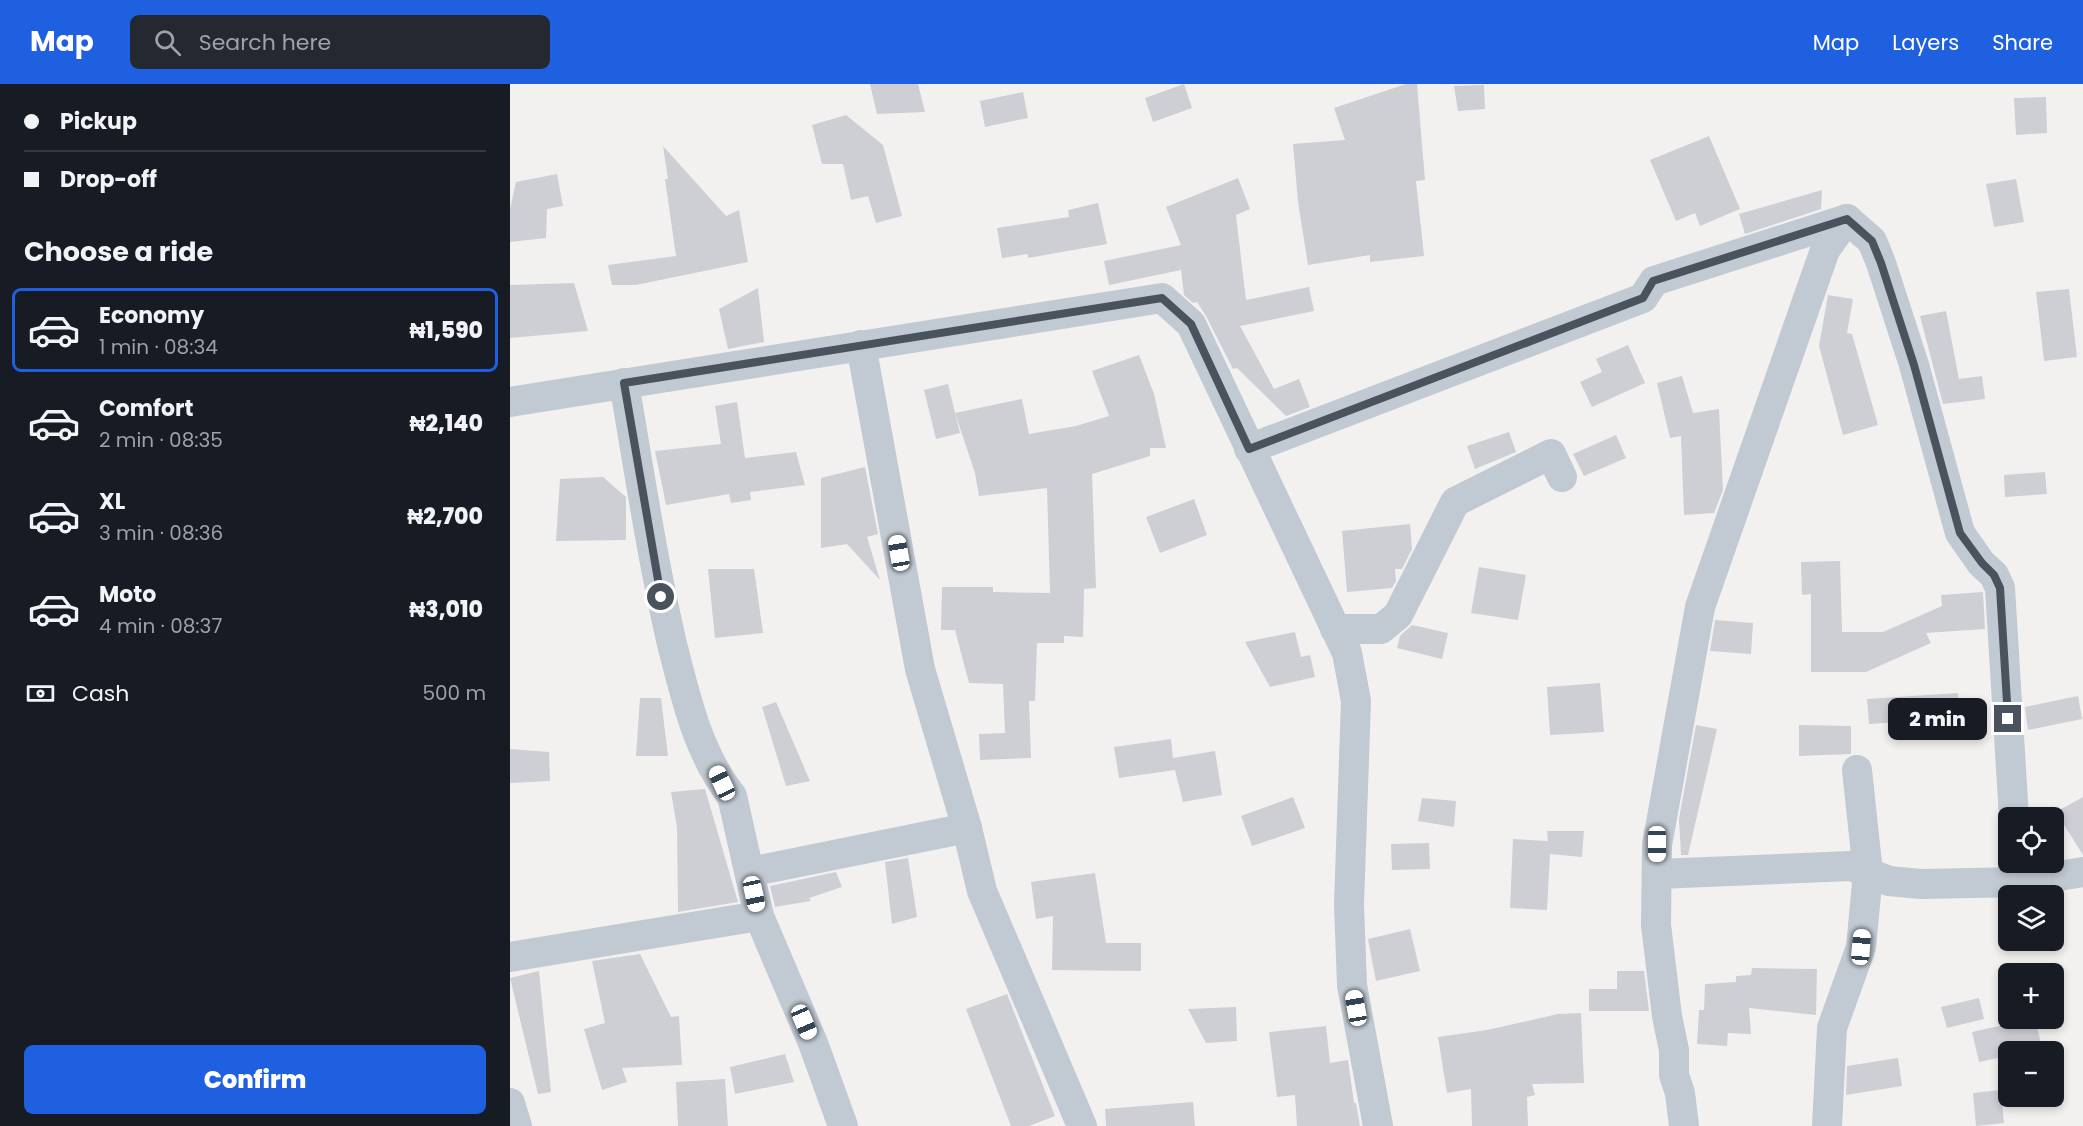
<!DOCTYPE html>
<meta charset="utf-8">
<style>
:root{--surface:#171b24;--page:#242831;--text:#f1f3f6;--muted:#9ea1a6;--line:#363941;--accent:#1e60df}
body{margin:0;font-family:Poppins,sans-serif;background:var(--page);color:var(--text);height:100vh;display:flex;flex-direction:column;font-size:22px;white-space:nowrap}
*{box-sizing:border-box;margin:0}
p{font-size:20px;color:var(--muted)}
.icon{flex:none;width:33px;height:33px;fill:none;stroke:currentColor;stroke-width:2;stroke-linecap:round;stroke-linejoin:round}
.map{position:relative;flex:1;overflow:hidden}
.panel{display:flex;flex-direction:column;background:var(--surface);width:510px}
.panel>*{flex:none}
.guide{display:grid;align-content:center;height:132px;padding:0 24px;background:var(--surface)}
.fabs{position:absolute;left:1488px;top:723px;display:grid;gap:12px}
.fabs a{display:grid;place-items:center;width:66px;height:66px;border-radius:9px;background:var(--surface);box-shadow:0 3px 9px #0003;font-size:30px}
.end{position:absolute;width:27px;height:27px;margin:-14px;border:8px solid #49525d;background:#fff;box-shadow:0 0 0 3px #fff}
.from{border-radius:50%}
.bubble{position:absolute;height:42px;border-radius:9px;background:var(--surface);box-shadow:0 3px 9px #0003;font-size:20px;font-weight:800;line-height:42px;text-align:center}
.car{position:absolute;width:18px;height:36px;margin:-18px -9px;border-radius:8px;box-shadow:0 0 4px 2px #0007;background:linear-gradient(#fff 24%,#345 0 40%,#fff 0 76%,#345 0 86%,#fff 0)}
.guide b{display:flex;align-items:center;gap:21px;height:57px;font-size:22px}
.guide b+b{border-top:2px solid var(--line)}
.guide i{width:15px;height:15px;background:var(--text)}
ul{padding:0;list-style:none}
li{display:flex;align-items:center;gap:18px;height:84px;margin:0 12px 9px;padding:0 12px;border:3px solid transparent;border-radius:9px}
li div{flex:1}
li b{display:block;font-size:22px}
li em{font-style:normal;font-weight:800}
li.active{border-color:var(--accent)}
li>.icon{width:54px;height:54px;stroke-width:1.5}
h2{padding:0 24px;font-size:27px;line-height:72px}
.pay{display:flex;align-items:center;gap:15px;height:66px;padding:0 24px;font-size:22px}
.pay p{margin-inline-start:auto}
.primary-button{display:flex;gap:12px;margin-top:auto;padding:12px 24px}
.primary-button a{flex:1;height:69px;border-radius:9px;background:var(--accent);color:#fff;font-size:24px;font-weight:800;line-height:69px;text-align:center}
header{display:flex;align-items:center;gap:36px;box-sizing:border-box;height:84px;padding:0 30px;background:var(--accent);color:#fff}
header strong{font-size:28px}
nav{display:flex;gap:33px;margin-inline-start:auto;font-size:21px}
.search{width:420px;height:54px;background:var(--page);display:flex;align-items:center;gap:15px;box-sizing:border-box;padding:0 21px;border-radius:9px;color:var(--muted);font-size:22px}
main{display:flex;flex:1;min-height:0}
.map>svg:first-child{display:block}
.building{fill:#cdcfd5}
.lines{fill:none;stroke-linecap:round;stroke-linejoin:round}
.minor{stroke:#c1c9d2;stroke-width:30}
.route{stroke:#49525d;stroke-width:8}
</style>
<header>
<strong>Map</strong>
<div class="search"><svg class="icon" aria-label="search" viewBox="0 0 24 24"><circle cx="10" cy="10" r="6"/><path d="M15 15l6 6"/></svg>Search here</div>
<nav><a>Map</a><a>Layers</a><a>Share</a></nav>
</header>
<main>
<section class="panel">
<div class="guide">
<b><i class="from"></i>Pickup</b>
<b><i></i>Drop-off</b>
</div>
<h2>Choose a ride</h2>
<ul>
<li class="active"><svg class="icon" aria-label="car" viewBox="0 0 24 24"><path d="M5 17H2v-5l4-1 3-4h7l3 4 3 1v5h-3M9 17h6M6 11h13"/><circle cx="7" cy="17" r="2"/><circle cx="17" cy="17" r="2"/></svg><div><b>Economy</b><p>1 min · 08:34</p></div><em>₦1,590</em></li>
<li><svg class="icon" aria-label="car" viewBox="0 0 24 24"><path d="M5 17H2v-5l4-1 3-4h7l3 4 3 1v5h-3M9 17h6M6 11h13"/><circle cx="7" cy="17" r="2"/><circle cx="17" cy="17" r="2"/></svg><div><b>Comfort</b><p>2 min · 08:35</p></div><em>₦2,140</em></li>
<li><svg class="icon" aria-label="car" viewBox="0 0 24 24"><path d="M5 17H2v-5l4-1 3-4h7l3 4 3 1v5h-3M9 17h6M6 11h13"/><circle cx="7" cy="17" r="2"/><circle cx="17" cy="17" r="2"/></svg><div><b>XL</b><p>3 min · 08:36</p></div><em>₦2,700</em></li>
<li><svg class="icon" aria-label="car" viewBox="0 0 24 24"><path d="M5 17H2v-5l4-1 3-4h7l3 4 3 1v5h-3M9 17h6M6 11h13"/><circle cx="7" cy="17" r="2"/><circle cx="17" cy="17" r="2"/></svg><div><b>Moto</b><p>4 min · 08:37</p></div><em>₦3,010</em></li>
</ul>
<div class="pay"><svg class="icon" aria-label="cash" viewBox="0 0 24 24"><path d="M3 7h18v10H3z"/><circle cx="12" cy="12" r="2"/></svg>Cash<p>500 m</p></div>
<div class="primary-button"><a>Confirm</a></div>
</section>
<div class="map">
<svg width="1573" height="1042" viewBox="0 0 1573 1042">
<rect width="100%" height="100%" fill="#f3f1f0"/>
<g class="building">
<path d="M360,0H408L415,28L367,30Z"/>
<path d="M674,0L682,24L643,38L635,14Z"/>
<path d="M896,0H907L915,96L906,97L914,172L860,178V171L798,181L788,118L783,60L835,56L824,24Z"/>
<path d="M974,1L975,25L948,27L944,2Z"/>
<path d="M513,8L518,34L475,43L470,17Z"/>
<path d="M1536,13L1537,49L1506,51L1504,14Z"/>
<path d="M336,31L373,61L392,132L366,139L358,112L341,116L333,80H312L302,41Z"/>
<path d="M1199,52L1230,125L1190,142L1185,129L1166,137L1140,76Z"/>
<path d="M153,62L216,132L229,126L238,178L126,201H102L98,181L166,172L155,95H158Z"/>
<path d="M47,90L53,122L37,125L36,154L0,158V125L6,98Z"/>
<path d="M728,94L740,125L726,131L736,216L799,203L804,227L730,242L764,305L789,295L800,323L776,332L727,284L723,285L696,232L687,218L683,219L674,211L671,186L599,201L594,177L671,161L656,123Z"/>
<path d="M1506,95L1514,138L1484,143L1476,100Z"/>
<path d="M1312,106L1311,125L1235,150L1229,130Z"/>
<path d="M588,119L597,160L518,174V170L492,174L487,144L559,133L558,126Z"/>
<path d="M64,199L78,247L0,254V201Z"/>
<path d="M248,204L254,258L218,265L209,225Z"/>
<path d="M1559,205L1567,273L1534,277L1526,208Z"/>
<path d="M1318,211L1343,215L1337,249L1342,250L1368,341L1333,351L1309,262Z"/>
<path d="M1436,227L1449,295L1472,292L1475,315L1433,320L1410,232Z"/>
<path d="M1118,261L1135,299L1082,323L1070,298L1092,288L1086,275Z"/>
<path d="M629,271L644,310L656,364H640V372L582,390L586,504L574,505L573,553L554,552V559H527L525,617H519L521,674L470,676L469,650L495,649L493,600L459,599L445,546H431L432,503H483V508L540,509L537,404L469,412L465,389L445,329L512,315L519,350L566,342L599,332L582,287Z"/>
<path d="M1172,292L1183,329L1209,325L1213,406L1204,429L1174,431L1171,352L1160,354L1147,299Z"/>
<path d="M438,300L450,349L426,355L414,306Z"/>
<path d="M227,318L235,374L286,368L295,401L240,408L241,416L221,419L219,410L156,421L145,367L211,360L205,322Z"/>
<path d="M999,348L1006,368L965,385L957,362Z"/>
<path d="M1106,351L1116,374L1074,392L1063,370Z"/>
<path d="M355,383L368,450L357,453L370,496L337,460L311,464V394Z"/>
<path d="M1535,388L1537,410L1495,413L1494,391Z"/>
<path d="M93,393L116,413V456L46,457L50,395Z"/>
<path d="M684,415L697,451L650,469L636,433Z"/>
<path d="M900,440L902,465L892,485H885L886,497L882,504L837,508L832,447Z"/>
<path d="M1330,477L1332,548H1373L1432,522L1431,511L1473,508L1475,545L1416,549L1421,559L1356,588H1301V510L1292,511L1291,478Z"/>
<path d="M969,483L1016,491L1008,536L961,529Z"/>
<path d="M198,485H244L253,549L205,554Z"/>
<path d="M1205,536L1243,539L1241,570L1200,567Z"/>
<path d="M902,541L938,549L932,575L887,564L890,552Z"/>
<path d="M785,548L791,573L800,571L805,593L760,603L735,558Z"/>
<path d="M1090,599L1094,648L1040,651L1037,603Z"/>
<path d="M1448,609L1451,652L1422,654L1420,636L1359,640L1357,615Z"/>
<path d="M1568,612L1572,635L1518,646L1515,623Z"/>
<path d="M130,614H151L158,672H126Z"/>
<path d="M266,618L300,697L276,702L252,623Z"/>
<path d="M1186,641L1207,645L1178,771H1171L1169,735Z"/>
<path d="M1289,641L1341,642V670L1289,672Z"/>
<path d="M661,655L663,674L705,667L712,711L673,718L665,686L609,694L604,663Z"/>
<path d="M0,665L39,668L40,697L0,699Z"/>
<path d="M195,705L228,818L168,828L167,744L161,708Z"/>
<path d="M783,713L795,744L742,762L731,732Z"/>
<path d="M1573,713V771L1546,728Z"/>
<path d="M912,714L946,717L944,743L908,737Z"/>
<path d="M1037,747H1074L1072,773L1040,770L1037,826L1000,824L1003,755L1038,757Z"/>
<path d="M919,759L920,785L882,786L881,760Z"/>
<path d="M398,774L407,833L382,840L375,778Z"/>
<path d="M326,788L332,803L299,814L301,817L265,823L260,802Z"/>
<path d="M585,789L596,859H631V887L542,886L543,832L526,835L521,798Z"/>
<path d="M900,845L910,887L866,897L858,855Z"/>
<path d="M130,870L161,933L169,932L172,981L112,984L117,998L92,1006L74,945L95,939L82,877Z"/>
<path d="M1242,884L1307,885L1306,931L1239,924L1241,950L1218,949L1217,962L1187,960L1189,926H1194L1195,900L1226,898V892L1241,891Z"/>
<path d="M29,887L41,1008L28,1010L0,894Z"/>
<path d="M1107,887H1134L1139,927H1079V905H1107Z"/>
<path d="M497,910L545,1032L519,1042H501L456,925Z"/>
<path d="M1469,914L1474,935L1437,944L1431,923Z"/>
<path d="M726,923L727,957L696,959L678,925Z"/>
<path d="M1071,929L1074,999L1022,1000L1025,1011L1017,1013L1018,1042H962L961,1005L937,1009L928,953L977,946L1048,930Z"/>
<path d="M1525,934L1532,964L1498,968V972L1469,978L1462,948Z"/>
<path d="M816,942L820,979L838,976L844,1019H846L850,1042H787L785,1011L767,1013L759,948Z"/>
<path d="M275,970L284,998L225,1010L220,983Z"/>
<path d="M1388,974L1392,1002L1336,1011L1337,982Z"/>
<path d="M215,995L218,1042H168L166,998Z"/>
<path d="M1491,1006L1494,1039L1466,1042L1463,1009Z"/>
<path d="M683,1018L685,1042H596L595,1025Z"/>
</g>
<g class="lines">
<g class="minor">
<path d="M1337,135L1362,157L1371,179L1404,281L1450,449L1471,479L1484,491L1490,504L1504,734"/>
<path d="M351,261L410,585L457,744L472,807L572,1042"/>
<path d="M114,299C129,386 142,474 162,560C175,611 188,670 222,712L249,832L303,959L333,1042"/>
<path d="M0,318L652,214L681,240L837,569L846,617L839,821L842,901L868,1042"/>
<path d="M739,365L1133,214L1144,197L1337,135"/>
<path d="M825,545H871L888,531L945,418L1041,370L1052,393"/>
<path d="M240,788L457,744"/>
<path d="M1147,790L1341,782L1379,797L1411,800L1512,798L1573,788"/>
<path d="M0,873L249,832"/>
<path d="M0,1019L7,1042"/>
<path d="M1174,1042L1170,1009L1164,991V966L1157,932L1146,841L1147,761L1190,523L1315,166L1337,135"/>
<path d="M1317,1042L1322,944L1351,863L1358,789L1347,686"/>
</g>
</g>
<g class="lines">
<path class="route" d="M151,513L114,299L652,214L681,240L739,365L1133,214L1143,197L1337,135L1362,157L1371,179L1404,281L1450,449L1472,479L1484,491L1490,504L1498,635"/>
</g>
</svg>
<div class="fabs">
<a><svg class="icon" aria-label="locate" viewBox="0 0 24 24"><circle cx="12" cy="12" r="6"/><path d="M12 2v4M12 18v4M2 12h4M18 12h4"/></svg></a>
<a><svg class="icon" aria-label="layers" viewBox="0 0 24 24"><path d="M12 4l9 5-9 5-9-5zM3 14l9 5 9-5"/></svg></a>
<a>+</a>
<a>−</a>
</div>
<i class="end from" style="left:151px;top:513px"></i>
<i class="end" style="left:1498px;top:635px"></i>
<div class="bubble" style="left:1378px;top:614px;width:99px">2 min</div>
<i class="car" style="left:389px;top:469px;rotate:350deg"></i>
<i class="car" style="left:212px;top:699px;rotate:335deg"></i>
<i class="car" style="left:1147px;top:760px;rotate:180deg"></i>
<i class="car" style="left:244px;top:810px;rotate:168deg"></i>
<i class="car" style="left:1351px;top:863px;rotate:5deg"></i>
<i class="car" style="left:846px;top:924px;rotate:350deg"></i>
<i class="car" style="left:294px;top:938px;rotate:157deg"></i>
</div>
</main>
